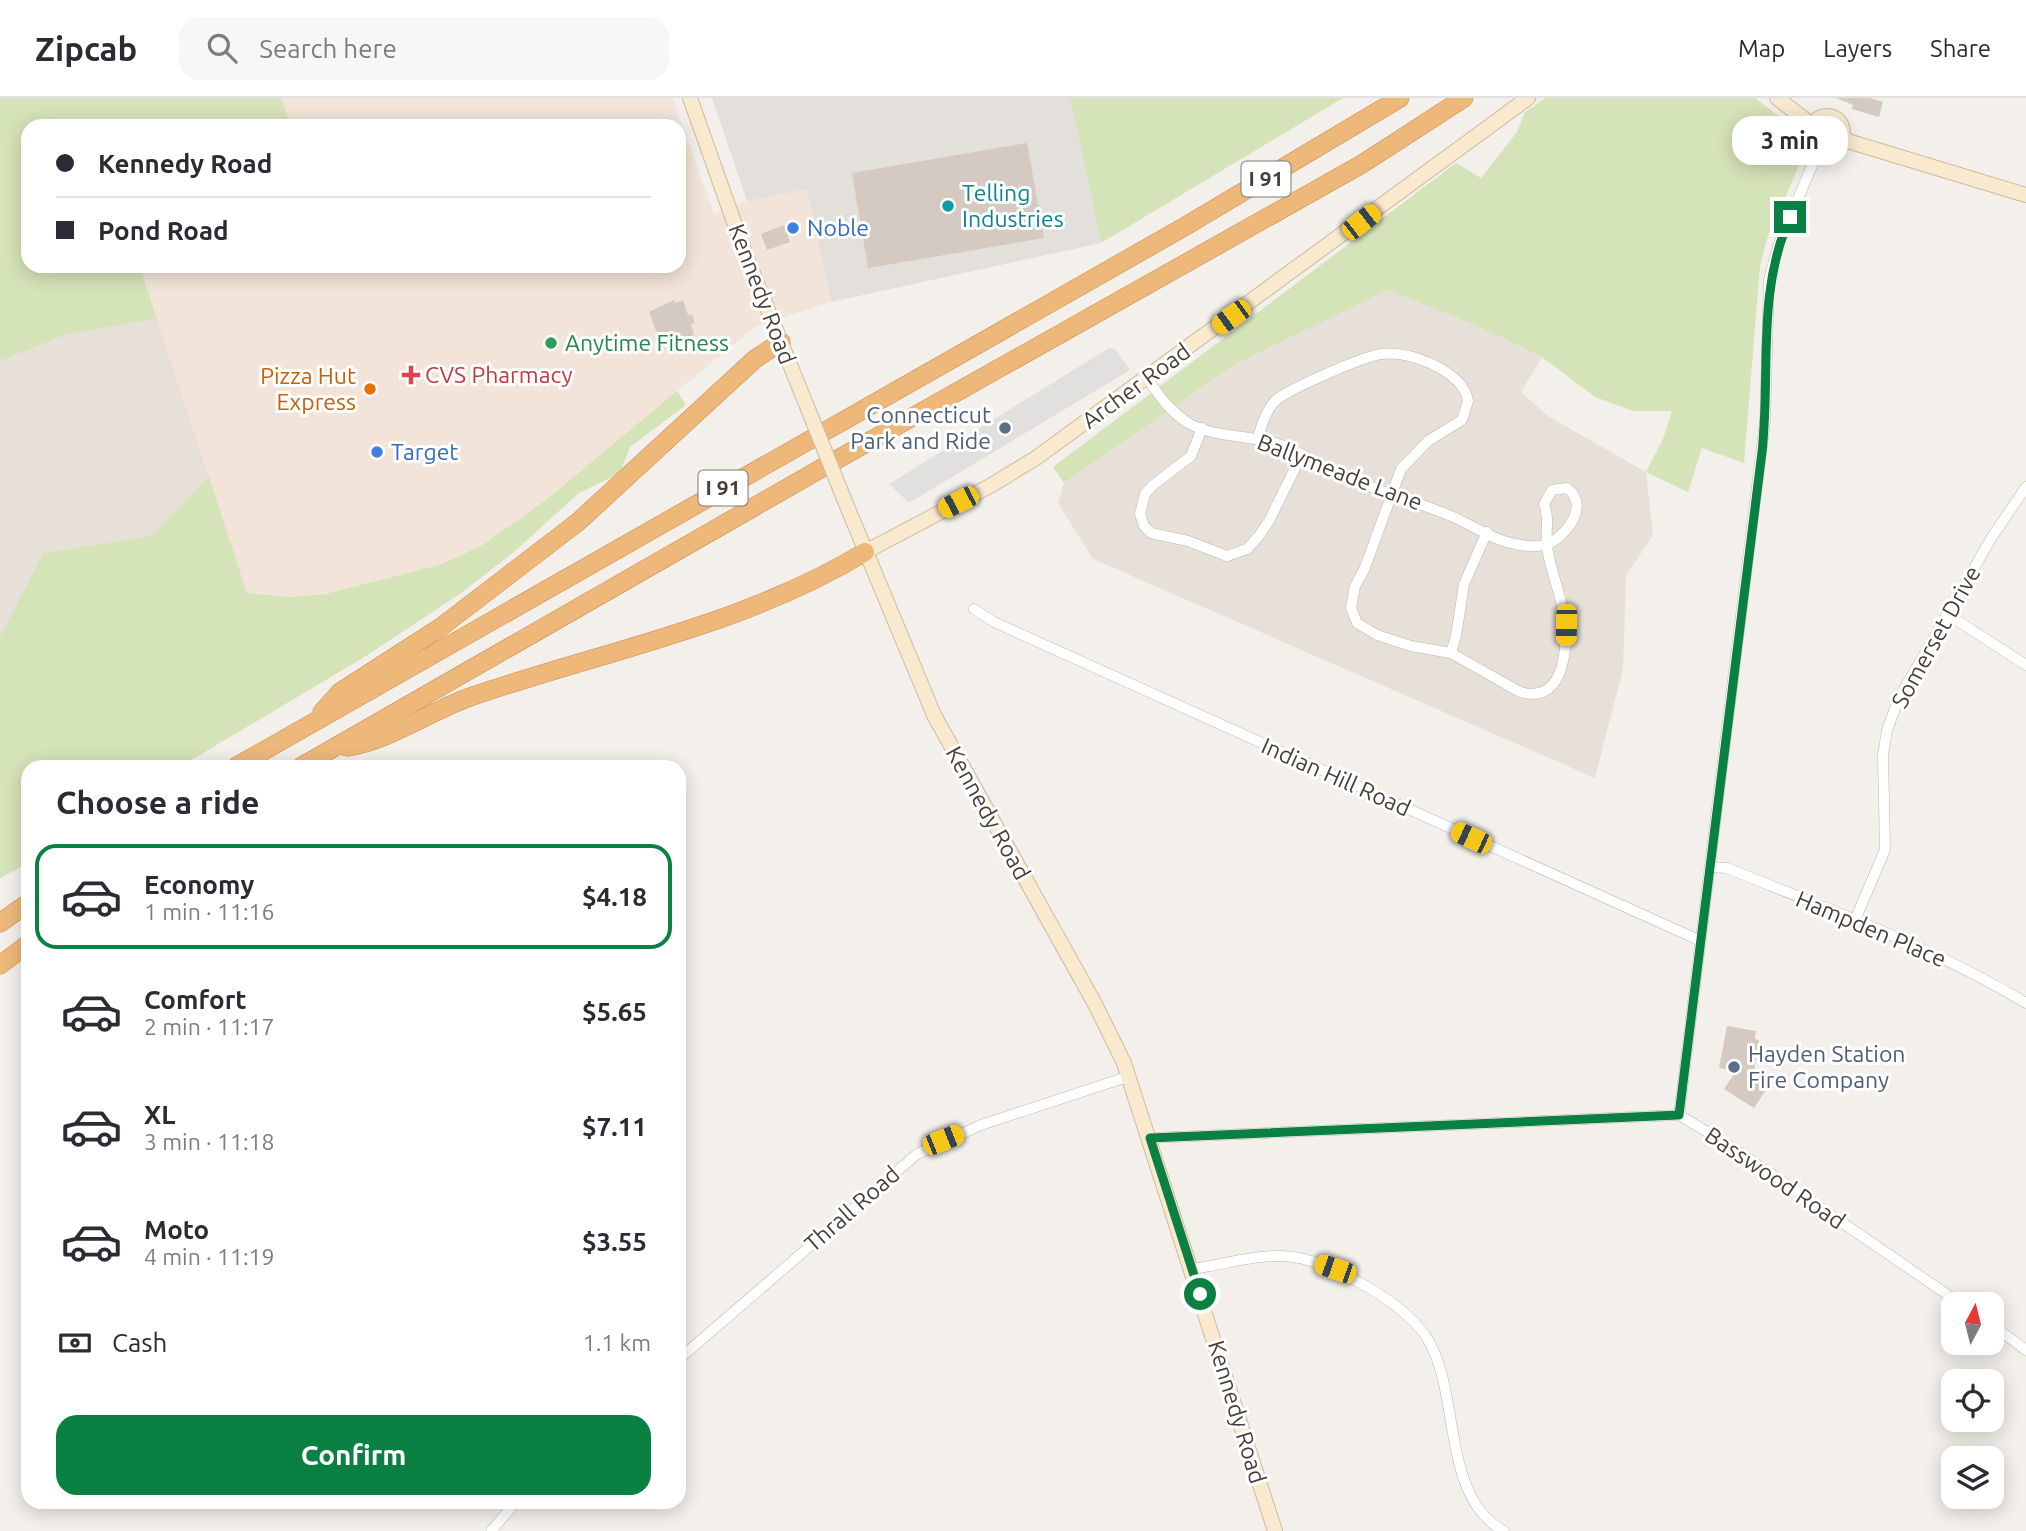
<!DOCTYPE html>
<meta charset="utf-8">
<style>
:root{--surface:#fff;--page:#f7f7f7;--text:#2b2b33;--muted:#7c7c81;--line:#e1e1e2;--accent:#0b8043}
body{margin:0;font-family:Ubuntu,sans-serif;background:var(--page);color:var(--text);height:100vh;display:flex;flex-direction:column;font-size:26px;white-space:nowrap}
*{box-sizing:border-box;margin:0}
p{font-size:23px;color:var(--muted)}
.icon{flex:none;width:38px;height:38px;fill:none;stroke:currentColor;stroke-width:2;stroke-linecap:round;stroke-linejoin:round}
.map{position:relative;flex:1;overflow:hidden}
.drawer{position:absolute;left:21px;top:662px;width:665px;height:749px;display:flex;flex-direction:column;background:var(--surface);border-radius:21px;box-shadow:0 4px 18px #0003}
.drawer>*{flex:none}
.guide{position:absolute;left:21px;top:21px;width:665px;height:154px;border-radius:21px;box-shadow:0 4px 18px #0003;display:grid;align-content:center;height:154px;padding:0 35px;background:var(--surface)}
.needle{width:46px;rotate:7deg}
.tools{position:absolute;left:1941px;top:1194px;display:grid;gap:14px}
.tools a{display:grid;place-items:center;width:63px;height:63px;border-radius:14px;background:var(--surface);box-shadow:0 4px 18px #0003;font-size:35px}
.end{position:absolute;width:32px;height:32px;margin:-16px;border:9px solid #0b8043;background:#fff;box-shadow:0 0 0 4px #fff}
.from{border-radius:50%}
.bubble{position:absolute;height:49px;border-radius:21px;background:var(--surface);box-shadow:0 4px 18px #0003;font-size:23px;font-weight:700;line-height:49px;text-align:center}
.car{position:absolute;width:21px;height:42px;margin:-21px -10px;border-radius:9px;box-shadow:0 0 5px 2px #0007;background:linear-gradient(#f5c518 24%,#345 0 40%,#f5c518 0 76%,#345 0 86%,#f5c518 0)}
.guide b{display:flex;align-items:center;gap:24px;height:66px;font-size:26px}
.guide b+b{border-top:2px solid var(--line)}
.guide i{width:18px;height:18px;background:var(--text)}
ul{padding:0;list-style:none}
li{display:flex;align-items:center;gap:21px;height:105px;margin:0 14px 10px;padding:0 21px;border:4px solid transparent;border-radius:21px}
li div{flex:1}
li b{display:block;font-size:26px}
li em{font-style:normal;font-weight:700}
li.selected{border-color:var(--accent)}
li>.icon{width:63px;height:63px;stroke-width:1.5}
h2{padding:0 35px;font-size:32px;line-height:84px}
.pay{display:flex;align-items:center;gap:18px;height:77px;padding:0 35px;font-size:26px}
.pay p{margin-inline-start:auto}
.action{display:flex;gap:14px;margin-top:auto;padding:14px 35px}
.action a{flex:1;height:80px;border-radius:21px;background:var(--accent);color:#fff;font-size:28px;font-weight:700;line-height:80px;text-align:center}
header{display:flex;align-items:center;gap:42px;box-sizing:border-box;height:98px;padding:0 35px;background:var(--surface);border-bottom:2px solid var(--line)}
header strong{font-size:33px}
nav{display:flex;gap:38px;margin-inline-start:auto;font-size:24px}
.search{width:490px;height:63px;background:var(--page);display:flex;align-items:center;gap:18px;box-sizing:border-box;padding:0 24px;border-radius:21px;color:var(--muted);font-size:26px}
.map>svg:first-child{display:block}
.residential{fill:#e6e0d9}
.commercial{fill:#f2e4d8}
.industrial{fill:#e3dfdb}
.green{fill:#d5e3b8}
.parking{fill:#e2e0de}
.building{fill:#d4cac1}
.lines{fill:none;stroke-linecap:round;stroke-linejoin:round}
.street-casing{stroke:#beb6ae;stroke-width:11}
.secondary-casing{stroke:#cdbb9f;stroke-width:16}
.highway-casing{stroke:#cc8b4b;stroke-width:19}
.street{stroke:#fff;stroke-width:10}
.secondary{stroke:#f9e9cf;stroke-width:14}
.highway{stroke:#eeb87b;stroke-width:18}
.secondary-bridge-casing{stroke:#cdbb9f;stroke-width:16;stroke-linecap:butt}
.secondary-bridge{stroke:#f9e9cf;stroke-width:14}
.route{stroke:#0b8043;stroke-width:9}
.culture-dot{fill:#0f9aa8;stroke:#fff;stroke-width:2.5}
.shop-dot{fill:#3f7fe0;stroke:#fff;stroke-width:2.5}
.leisure-dot{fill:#2e9e5b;stroke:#fff;stroke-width:2.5}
.health-dot{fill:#e0444e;stroke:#fff;stroke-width:2.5}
.food-dot{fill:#e8710a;stroke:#fff;stroke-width:2.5}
.service-dot{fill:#5c6f8a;stroke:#fff;stroke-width:2.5}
.labels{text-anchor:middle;stroke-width:6;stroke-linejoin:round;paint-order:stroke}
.shield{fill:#fff;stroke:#7e7974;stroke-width:2}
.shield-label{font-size:21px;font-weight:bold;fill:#463f39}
.culture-label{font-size:23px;fill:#0d838f;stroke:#fff;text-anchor:start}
.shop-label{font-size:23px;fill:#366cbe;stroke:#fff;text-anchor:start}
.street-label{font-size:23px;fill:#463f39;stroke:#fff}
.leisure-label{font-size:23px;fill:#27864d;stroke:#fff;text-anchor:start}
.health-label{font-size:23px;fill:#be3a42;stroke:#fff;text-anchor:start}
.food-label{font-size:23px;fill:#c56008;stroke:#fff;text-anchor:end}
.service-label{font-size:23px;fill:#4e5e75;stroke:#fff;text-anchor:end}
</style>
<header>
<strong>Zipcab</strong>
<div class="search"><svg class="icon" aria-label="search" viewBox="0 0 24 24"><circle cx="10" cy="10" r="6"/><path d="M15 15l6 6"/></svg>Search here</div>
<nav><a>Map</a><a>Layers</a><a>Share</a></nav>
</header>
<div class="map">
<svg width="2026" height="1433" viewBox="0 0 2026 1433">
<rect width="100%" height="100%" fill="#f3efea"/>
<g class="residential">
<path d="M1388,192L1475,227L1542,259L1521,294L1548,318L1646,374L1653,437L1626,478L1623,571L1595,680L1093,461L1058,405L1064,385L1234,267Z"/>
<path d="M157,221L209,379L151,438L43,455L0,538V263L68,236Z"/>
</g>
<path class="commercial" d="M281,0H672L714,116L747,103L807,90L831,204L756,228L546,402L481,448L439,467L325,496L290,499L247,495L139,168H679V28H291Z"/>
<path class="industrial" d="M712,0H1070L1101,145L831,204L807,91L747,103Z"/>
<g class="green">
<path d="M0,0H281L291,28H28V168H139L157,221L68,236L0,263Z"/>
<path d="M1070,0H1343L1101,145Z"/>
<path d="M1546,0H1755L1792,28L1802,41L1801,63L1767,141L1760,168L1744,365L1702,350L1688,394L1646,374L1663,341L1672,313H1633L1595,299L1542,259L1475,227L1388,192L1234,267L1064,385L1053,369L1456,65L1481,80L1517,34L1525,14Z"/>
<path d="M677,293L686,307L630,349L620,375L579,395L514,454L464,493L363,560L181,668H28V765L0,780V538L43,455L151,438L209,379L247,495L290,499L325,496L439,467L481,448L546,402Z"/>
</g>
<path class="parking" d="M1109,250L1115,251L1130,272L909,405L889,386Z"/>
<g class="building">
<path d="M1836,0H1870L1883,4L1879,19L1852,11L1853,7Z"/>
<path d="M1027,45L1044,140L868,170L852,75Z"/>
<path d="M784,127L790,144L767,152L761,136Z"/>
<path d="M674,202L675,205L683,202L688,217L692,216L695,225L691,226L694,237L676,243L678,249L671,251L665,241L660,243L649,214Z"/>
<path d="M1727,928L1756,933L1755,941L1759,942L1754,973L1771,984L1754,1010L1724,991L1736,973L1719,970Z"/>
</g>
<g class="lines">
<g class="street-casing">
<g id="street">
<path d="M1147,280C1159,298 1171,315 1190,326C1215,340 1256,337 1284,348C1304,356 1321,369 1341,377C1377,393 1415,403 1451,418C1472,427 1493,442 1515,446C1534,450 1549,450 1563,435C1576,422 1584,403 1567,390L1552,392L1544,406C1550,421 1545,433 1547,448C1550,475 1564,501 1565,528C1567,559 1561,606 1520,594L1451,555L1411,548L1377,537L1357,525L1351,510L1355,488L1364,472L1401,371L1428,343L1462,322L1468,303L1466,295C1454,271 1409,252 1381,256C1362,259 1291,290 1276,302C1266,312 1261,328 1258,341"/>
<path d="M1202,330L1191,358L1152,388L1145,396L1140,416L1144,428L1151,435L1188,443L1227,458L1247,451L1258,439L1269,423L1302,356"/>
<path d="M974,511L994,524L1701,843"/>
<path d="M1947,516L2026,567"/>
<path d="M1451,555L1456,538L1464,486L1487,434"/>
<path d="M1711,769L1727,770C1828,811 1932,849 2026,905"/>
<path d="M1855,822L1885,752L1883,657L1887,632L1899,600L1992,439L2026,389"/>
<path d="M1679,1017L1765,324L1769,181L1779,145L1820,49"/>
<path d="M1150,1040L1679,1017L1729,1047L1961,1206"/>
<path d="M1192,1171C1221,1167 1253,1157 1282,1158C1311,1159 1336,1172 1362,1186C1384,1198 1413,1218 1427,1240C1461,1294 1441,1400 1504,1433"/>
<path d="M1992,1227L2026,1252"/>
<path d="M679,1261L917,1056L981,1027L1130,978"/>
<path d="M491,1433L516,1404"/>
</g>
</g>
<g class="secondary-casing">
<g id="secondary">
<path d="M690,0L746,158L806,306"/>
<path d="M1777,0L1812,27"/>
<circle cx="1827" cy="34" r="16"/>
<path d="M1841,41L2026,97"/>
<path d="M844,401L934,617L1095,906L1124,965L1275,1433"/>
<path d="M865,454L990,388L1036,360L1528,0"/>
</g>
</g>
<g class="highway-casing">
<g id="highway">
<path d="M322,614L340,594L441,529L578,424L755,261L781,244"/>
<path d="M347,649C391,642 428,614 470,599C603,553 743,528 865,454"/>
<path d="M237,668L1184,129L1400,0"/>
<path d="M302,668L822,370L1362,66L1464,0"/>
<path d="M0,825L28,805"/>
<path d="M0,867L28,846"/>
</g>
</g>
<use href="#street" class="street"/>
<use href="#secondary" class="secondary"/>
<use href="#highway" class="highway"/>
<g class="secondary-bridge-casing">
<path id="secondary-bridge" d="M806,306L844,401"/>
</g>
<use href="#secondary-bridge" class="secondary-bridge"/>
</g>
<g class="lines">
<path class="route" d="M1200,1196L1150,1040L1679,1017C1706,796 1735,575 1762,354C1771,273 1756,196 1790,119"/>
</g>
<circle class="culture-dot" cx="948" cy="108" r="7"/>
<g class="shop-dot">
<circle cx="793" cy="130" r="7"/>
<circle cx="377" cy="354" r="7"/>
</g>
<circle class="leisure-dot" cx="551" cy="245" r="7"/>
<path class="health-dot" d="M407.5 266.5h7v7h7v7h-7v7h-7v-7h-7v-7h7z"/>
<circle class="food-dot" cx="370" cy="291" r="7"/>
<g class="service-dot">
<circle cx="1005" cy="330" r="7"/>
<circle cx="1734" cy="969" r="7"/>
</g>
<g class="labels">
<g class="shield">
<rect x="1241.5" y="63.5" width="49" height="35" rx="5"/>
<rect x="698.5" y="372.5" width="49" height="35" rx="5"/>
</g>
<g class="shield-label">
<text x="1266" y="88">I 91</text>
<text x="723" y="397">I 91</text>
</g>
<g class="culture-label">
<text x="962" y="103">Telling<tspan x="962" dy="26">Industries</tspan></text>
</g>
<g class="shop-label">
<text x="807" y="138">Noble</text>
<text x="391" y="362">Target</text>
</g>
<g class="street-label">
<text transform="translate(762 196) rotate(69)" y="8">Kennedy Road</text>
<text transform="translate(1136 288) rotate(-36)" y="8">Archer Road</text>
<text transform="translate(1340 374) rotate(21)" y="8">Ballymeade Lane</text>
<text transform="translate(1936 539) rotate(-61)" y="8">Somerset Drive</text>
<text transform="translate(1336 679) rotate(24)" y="8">Indian Hill Road</text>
<text transform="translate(988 715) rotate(61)" y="8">Kennedy Road</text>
<text transform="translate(1871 831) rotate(23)" y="8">Hampden Place</text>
<text transform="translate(1775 1080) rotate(34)" y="8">Basswood Road</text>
<text transform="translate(852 1111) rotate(-41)" y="8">Thrall Road</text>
<text transform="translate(1237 1314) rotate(73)" y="8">Kennedy Road</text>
</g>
<g class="leisure-label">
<text x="565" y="253">Anytime Fitness</text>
</g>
<g class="health-label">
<text x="425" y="285">CVS Pharmacy</text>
</g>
<g class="food-label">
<text x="356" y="286">Pizza Hut<tspan x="356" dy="26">Express</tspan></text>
</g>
<g class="service-label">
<text x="991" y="325">Connecticut<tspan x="991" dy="26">Park and Ride</tspan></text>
<text x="1748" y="964" text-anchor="start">Hayden Station<tspan x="1748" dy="26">Fire Company</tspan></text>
</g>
</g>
</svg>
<div class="tools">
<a><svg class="needle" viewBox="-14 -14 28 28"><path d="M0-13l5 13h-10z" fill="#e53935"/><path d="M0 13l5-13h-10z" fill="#7c7c81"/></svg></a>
<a><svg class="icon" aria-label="locate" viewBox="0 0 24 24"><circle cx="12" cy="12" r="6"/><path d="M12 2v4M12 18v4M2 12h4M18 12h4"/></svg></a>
<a><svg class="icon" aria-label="layers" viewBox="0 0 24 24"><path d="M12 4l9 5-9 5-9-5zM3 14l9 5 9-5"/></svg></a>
</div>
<i class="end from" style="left:1200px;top:1196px"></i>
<i class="end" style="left:1790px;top:119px"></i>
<div class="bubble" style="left:1732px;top:18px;width:116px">3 min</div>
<i class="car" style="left:1361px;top:124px;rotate:52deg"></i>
<i class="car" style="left:1231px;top:219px;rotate:234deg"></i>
<i class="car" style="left:958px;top:404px;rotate:243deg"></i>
<i class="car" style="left:1566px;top:527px;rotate:181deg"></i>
<i class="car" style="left:1471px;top:740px;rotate:295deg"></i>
<i class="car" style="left:943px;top:1042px;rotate:68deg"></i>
<i class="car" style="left:1335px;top:1171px;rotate:289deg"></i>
<div class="guide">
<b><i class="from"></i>Kennedy Road</b>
<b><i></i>Pond Road</b>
</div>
<section class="drawer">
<h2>Choose a ride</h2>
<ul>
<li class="selected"><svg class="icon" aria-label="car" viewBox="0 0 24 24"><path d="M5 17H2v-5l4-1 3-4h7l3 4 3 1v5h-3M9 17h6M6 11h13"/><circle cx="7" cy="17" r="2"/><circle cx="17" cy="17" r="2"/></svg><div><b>Economy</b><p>1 min · 11:16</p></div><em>$4.18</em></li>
<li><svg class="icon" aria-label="car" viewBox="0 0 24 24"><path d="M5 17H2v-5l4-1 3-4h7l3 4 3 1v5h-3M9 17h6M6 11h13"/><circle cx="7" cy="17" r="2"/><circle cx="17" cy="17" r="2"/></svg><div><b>Comfort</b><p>2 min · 11:17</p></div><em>$5.65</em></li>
<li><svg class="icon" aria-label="car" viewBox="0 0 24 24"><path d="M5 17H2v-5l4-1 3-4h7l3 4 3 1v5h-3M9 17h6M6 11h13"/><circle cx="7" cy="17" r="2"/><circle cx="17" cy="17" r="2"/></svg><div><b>XL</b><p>3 min · 11:18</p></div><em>$7.11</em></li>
<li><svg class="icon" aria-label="car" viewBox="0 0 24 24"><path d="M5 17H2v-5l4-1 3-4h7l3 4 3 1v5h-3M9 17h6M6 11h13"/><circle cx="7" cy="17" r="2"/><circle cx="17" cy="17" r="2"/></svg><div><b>Moto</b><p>4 min · 11:19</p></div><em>$3.55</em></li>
</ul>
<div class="pay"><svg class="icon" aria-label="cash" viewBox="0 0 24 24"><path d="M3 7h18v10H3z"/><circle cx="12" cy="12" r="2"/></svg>Cash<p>1.1 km</p></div>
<div class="action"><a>Confirm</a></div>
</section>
</div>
